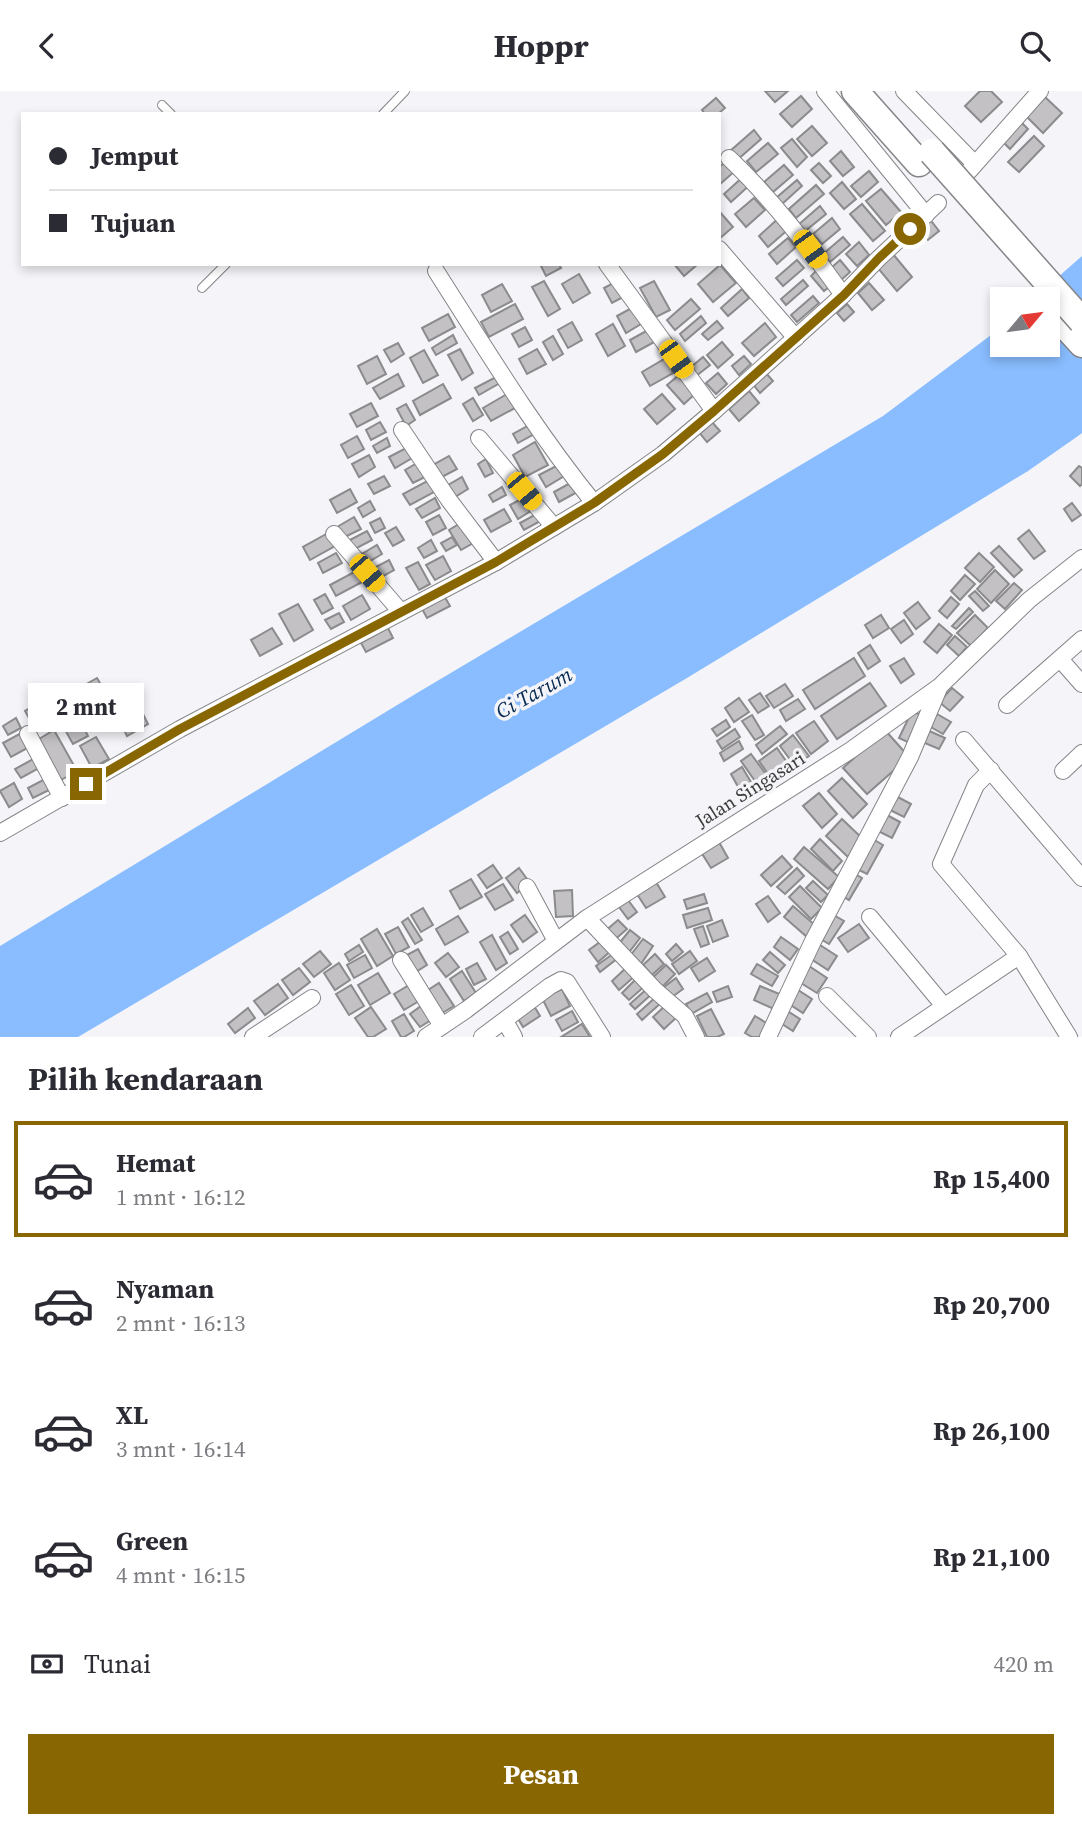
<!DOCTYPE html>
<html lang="id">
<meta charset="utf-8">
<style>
:root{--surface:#fff;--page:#f2f2f3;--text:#2b2b33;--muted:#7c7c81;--line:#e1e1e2;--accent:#886602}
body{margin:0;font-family:"Source Serif 4",serif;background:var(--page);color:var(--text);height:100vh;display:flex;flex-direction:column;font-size:26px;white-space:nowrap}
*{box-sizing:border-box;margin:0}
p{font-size:23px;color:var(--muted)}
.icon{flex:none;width:38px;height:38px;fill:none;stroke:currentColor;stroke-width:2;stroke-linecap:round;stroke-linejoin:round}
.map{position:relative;height:946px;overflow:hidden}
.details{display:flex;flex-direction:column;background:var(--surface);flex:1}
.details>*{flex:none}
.guide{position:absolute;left:21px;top:21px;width:700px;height:154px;border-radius:0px;box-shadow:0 4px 10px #0003;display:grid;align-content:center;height:154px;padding:0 28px;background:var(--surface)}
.needle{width:46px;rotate:61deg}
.tools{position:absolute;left:990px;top:196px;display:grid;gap:14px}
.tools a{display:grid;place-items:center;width:70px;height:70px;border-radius:0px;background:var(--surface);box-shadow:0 4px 10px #0003;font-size:35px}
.end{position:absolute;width:32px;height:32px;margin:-16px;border:9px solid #886602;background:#fff;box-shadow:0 0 0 4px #fff}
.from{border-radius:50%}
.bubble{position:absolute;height:49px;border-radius:0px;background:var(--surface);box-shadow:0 4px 10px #0003;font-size:23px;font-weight:700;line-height:49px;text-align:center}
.car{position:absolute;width:21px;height:42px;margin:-21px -10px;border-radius:9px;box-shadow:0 0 5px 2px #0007;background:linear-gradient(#f5c518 24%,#345 0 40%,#f5c518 0 76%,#345 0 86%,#f5c518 0)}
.guide b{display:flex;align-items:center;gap:24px;height:66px;font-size:26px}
.guide b+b{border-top:2px solid var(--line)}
.guide i{width:18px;height:18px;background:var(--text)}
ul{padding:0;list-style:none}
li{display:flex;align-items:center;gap:21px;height:116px;margin:0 14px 10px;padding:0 14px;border:4px solid transparent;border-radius:0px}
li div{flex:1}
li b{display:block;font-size:26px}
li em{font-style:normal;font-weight:700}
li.on{border-color:var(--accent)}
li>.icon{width:63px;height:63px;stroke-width:1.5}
h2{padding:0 28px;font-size:32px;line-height:84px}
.pay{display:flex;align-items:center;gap:18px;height:77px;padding:0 28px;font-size:26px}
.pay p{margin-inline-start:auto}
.action{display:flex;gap:14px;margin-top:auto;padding:14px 28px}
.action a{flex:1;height:80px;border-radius:0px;background:var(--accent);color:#fff;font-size:28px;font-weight:700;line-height:80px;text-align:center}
header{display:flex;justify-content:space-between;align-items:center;height:91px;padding:0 28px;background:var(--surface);font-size:32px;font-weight:700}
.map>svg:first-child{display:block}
.water{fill:#89bdff}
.building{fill:#c3c1c4;stroke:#8b8a8c;stroke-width:2}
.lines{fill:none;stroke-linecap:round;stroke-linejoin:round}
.lane-casing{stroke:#848588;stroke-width:10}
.street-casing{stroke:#848588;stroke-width:18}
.primary-casing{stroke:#848588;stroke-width:29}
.lane{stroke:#fff;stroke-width:8}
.street{stroke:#fff;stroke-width:16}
.primary{stroke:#fff;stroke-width:26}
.primary-bridge-casing{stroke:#848588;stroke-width:29;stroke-linecap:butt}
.primary-bridge{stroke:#fff;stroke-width:26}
.route{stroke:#886602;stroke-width:9}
.labels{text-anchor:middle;stroke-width:7;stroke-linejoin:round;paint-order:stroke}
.street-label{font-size:19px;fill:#3d3d3e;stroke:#f5f5f9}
.water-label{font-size:21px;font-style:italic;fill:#072a53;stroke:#f5f5f9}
</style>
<header><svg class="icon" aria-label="back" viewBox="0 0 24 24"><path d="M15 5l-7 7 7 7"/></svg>Hoppr<svg class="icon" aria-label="search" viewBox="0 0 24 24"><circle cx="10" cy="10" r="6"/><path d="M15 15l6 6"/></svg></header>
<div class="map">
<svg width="1082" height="946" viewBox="0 0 1082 946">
<rect width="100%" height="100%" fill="#f5f5f9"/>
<path class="water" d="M1082,165V342L1078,345L1028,380L687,587L78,946H0V855L417,602L883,325L1003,235V254H1048V208H1033Z"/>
<g class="building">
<path d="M765,0H788L775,11Z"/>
<path d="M980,0H991L1002,11L981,31L965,15Z"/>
<path d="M801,5L812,18L792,36L780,23Z"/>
<path d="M1045,6L1062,22L1043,42L1026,25Z"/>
<path d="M716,7L725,17L718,23H705L702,19Z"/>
<path d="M1018,28L1028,38L1010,58L1000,48Z"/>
<path d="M812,35L827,52L812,65L797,48Z"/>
<path d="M754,39L761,48L736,70L729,61Z"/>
<path d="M1034,45L1044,55L1019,81L1008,71Z"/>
<path d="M792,48L807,66L797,76L781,57Z"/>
<path d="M768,52L778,63L756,81L747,70Z"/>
<path d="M841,60L854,76L843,85L830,70Z"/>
<path d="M727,70L735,80L719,94V76Z"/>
<path d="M819,72L831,85L823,92L811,79Z"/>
<path d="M784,74L793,84L773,101L764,91Z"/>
<path d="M869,80L878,91L861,106L851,95Z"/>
<path d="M745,84L752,92L731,111L724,103Z"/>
<path d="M797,89L802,95L781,114L776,107Z"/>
<path d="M842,91L856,108L844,118L830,102Z"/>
<path d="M816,94L824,103L796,127L789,118Z"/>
<path d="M881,98L901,121L886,134L866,110Z"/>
<path d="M754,107L765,119L746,136L735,123Z"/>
<path d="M862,113L885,140L873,150L850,123Z"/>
<path d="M820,115L826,123L804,141L798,134Z"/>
<path d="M719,120L733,136L719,148Z"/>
<path d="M781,125L791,136L768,156L759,145Z"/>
<path d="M832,127L840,138L822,153L813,143Z"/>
<path d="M929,127L939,140L928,149L917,137Z"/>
<path d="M843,146L850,154L830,171L823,163Z"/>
<path d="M788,147L796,156L777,173L769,163Z"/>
<path d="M859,151L869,164L857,175L846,163Z"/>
<path d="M893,163L912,186L897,200L877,176Z"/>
<path d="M797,169L804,177L783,195L776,187Z"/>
<path d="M840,169L850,181L840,190L830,178Z"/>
<path d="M540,173H559L561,177L546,185Z"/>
<path d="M674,173H698L684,185Z"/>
<path d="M720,174L736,192L713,211L698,193Z"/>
<path d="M820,176L834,192L824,200L811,185Z"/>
<path d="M579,183L590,202L573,212L562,193Z"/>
<path d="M803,189L808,195L786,214L781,208Z"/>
<path d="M544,190L560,218L548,225L532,196Z"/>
<path d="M617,190L625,205L612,212L604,197Z"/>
<path d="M654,190L670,219L656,226L640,197Z"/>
<path d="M869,192L884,209L872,219L858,202Z"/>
<path d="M502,193L512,210L491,221L482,204Z"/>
<path d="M742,198L749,207L728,225L721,217Z"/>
<path d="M813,205L819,212L797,231L791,224Z"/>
<path d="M691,208L700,218L675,239L667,229Z"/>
<path d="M515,213L523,228L489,246L481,231Z"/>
<path d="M847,213L854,221L844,230L837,222Z"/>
<path d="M637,214L646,230L626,242L617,225Z"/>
<path d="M448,223L455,236L429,250L422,237Z"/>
<path d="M701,225L706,232L685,250L680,243Z"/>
<path d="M717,230L723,237L708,249L702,243Z"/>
<path d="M572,231L582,249L568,257L558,239Z"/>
<path d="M765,232L776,246L754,265L742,252Z"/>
<path d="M613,233L625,255L608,265L596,243Z"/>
<path d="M525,236L532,249L519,256L512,243Z"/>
<path d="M650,238L656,250L636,261L630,249Z"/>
<path d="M453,244L457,252L436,264L432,257Z"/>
<path d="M553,245L563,263L553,269L543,251Z"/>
<path d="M722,251L733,264L718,277L707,264Z"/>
<path d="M398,252L404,263L391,271L384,259Z"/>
<path d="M460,258L473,282L462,289L448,264Z"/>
<path d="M537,258L546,273L527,283L519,268Z"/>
<path d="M424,259L438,284L423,292L410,267Z"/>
<path d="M377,265L386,283L367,293L358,275Z"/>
<path d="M744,265L751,273L739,284L732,275Z"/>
<path d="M703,266L710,274L696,285L690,277Z"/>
<path d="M666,267L673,282L650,295L642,281Z"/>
<path d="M765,281L773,290L760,302L752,292Z"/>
<path d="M718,282L727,293L716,303L706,292Z"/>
<path d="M398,283L404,295L380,308L373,297Z"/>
<path d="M679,284L695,303L684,313L667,294Z"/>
<path d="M496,286L500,292L479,304L475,297Z"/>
<path d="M443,293L451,307L420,324L413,310Z"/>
<path d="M749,300L759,312L739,330L729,318Z"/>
<path d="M507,303L515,317L491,330L483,317Z"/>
<path d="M662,303L675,318L657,333L644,318Z"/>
<path d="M473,307L483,324L473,330L463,313Z"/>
<path d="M371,312L378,325L357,336L350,323Z"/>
<path d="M406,313L415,329L406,335L397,318Z"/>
<path d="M711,330L720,340L707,351L699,341Z"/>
<path d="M380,331L386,341L371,349L366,339Z"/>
<path d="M531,333L536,342L518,352L513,343Z"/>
<path d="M357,345L364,358L348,367L341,354Z"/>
<path d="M387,347L390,355L377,362L373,355Z"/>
<path d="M535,351L548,374L525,386L513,364Z"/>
<path d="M408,356L414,366L395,377L389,366Z"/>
<path d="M369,364L375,376L359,386L352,373Z"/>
<path d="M449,365L457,378L440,387L433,374Z"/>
<path d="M486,368L493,382L485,386L478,373Z"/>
<path d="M417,372L425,386L413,392L405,379Z"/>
<path d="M560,373L566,384L546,396L539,384Z"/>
<path d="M1079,375L1082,377V393L1080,395L1070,385Z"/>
<path d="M384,385L390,395L374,403L368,393Z"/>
<path d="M462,386L468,398L455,406L448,394Z"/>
<path d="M431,388L438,399L410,414L403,403Z"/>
<path d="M574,390L579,400L559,411L554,401Z"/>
<path d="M502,396L506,404L493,411L489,404Z"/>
<path d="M350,398L357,411L337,422L330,409Z"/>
<path d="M527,405L534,418L518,428L510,414Z"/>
<path d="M435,407L440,417L422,427L416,418Z"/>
<path d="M370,410L375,419L363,426L358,417Z"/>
<path d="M1072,412L1081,424L1072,430L1064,418Z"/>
<path d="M504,418L511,430L491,441L484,429Z"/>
<path d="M540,421L544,428L524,439L520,432Z"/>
<path d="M439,424L446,437L433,444L426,431Z"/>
<path d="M354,426L361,438L343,447L337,436Z"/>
<path d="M380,427L385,437L375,442L370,432Z"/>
<path d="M464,430L475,451L461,459L449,439Z"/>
<path d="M396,436L404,449L393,455L385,442Z"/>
<path d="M1029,439L1045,460L1034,468L1018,448Z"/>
<path d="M367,440L372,449L353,459L348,450Z"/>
<path d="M328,442L335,455L310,469L303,456Z"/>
<path d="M452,446L457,454L446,460L441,452Z"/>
<path d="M431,449L437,460L424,467L418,457Z"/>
<path d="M377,454L382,463L365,473L360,464Z"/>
<path d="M999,455L1022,479L1014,486L991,462Z"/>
<path d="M336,462L342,472L323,482L318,472Z"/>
<path d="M979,462L994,476L980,491L965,477Z"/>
<path d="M443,465L451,480L435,489L426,474Z"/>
<path d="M389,469L394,479L378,488L372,478Z"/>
<path d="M418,471L430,493L419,499L406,477Z"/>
<path d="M995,479L1009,493L991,512L977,498Z"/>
<path d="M356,480L362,491L336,505L330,494Z"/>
<path d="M965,484L975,493L960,509L951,500Z"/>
<path d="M1014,492L1022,499L1005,518L996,510Z"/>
<path d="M975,500L989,515L983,520L969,505Z"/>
<path d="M442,501L450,515L427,527L420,514Z"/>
<path d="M325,503L333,517L322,523L314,509Z"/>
<path d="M362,504L370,518L351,529L343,515Z"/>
<path d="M951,506L959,513L947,527L939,520Z"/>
<path d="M918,511L930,527L916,538L904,522Z"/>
<path d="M298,513L313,539L294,550L279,523Z"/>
<path d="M969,517L973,521L956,538L952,535Z"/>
<path d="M339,522L344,531L331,538L325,529Z"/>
<path d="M881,524L889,537L873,547L865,534Z"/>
<path d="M975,524L988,537L971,555L957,542Z"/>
<path d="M904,529L913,543L901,552L891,538Z"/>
<path d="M939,533L952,544L937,562L924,551Z"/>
<path d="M272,537L282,553L260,565L251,549Z"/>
<path d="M388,537L393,547L366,561L361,552Z"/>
<path d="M955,545L967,556L959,565L947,554Z"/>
<path d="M870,554L880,570L868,578L858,562Z"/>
<path d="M854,567L865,585L815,618L803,599Z"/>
<path d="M904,567L914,583L901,592L890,575Z"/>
<path d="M97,587L104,599L84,609L78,598Z"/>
<path d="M870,592L886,615L837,648L821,625Z"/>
<path d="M785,593L793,605L774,617L766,605Z"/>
<path d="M952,597L963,606L950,620L939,611Z"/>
<path d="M119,602L127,616L98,631L91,618Z"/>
<path d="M760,602L769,615L758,622L749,609Z"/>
<path d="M64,603L71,615L54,625L47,613Z"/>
<path d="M739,607L749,621L734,631L725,617Z"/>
<path d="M798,608L805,618L786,630L780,619Z"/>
<path d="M39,612L44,622L30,629L25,620Z"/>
<path d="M141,619L148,633L127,645L120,631Z"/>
<path d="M912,620L925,626L912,653L899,647Z"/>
<path d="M76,622L88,645L73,653L60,630Z"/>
<path d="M937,623L951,631L943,643L929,635Z"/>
<path d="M752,624L764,644L755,649L742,630Z"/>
<path d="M16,627L21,637L8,644L3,635Z"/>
<path d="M726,629L730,636L717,645L712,638Z"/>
<path d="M814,630L828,650L811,663L796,642Z"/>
<path d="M780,635L787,643L762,663L756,654Z"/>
<path d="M735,638L740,646L722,658L717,650Z"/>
<path d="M925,638L945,647L939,658L920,650Z"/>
<path d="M54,639L77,680L61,689L39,648Z"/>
<path d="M885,639L909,666L867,703L843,677Z"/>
<path d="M23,641L31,655L11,666L3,652Z"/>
<path d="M793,644L809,665L795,675L780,655Z"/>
<path d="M96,646L109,668L92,677L80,655Z"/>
<path d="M739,650L743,658L724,670L720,662Z"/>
<path d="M777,657L793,680L775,693L759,670Z"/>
<path d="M751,663L768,686L757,693L741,670Z"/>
<path d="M35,667L41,676L21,687L15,678Z"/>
<path d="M742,676L754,696L742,703L731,683Z"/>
<path d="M842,687L867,713L853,727L828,700Z"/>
<path d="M45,688L51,698L33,707L28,697Z"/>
<path d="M14,692L22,708L9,716L0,700Z"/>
<path d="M819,702L837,723L822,737L803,715Z"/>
<path d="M894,704L911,713L904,726L886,717Z"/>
<path d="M885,723L900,731L892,747L876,739Z"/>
<path d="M842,728L864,749L848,766L826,745Z"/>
<path d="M871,747L883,754L867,783L855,777Z"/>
<path d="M820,748L842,770L833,780L811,758Z"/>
<path d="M719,751L728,767L711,777L701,761Z"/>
<path d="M804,756L839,786L828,798L794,768Z"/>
<path d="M782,765L792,776L771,795L761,784Z"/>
<path d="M493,774L502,787L487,797L478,784Z"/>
<path d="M519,777L530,792L517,802L506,787Z"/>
<path d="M797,777L804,785L785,803L777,796Z"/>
<path d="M852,781L862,787L849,809L839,803Z"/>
<path d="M471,788L482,806L460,818L450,800Z"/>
<path d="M813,790L828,804L821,811L806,797Z"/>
<path d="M656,791L665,806L646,817L637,803Z"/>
<path d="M503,793L513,809L495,819L485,803Z"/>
<path d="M800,795L822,817L811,828L789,806Z"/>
<path d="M572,799L573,825L556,826L554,800Z"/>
<path d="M704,803L707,812L687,818L684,809Z"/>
<path d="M768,805L780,822L768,831L756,813Z"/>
<path d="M628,809L637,821L628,828L619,816Z"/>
<path d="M793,815L816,835L807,846L784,826Z"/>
<path d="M423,817L433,834L421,841L411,824Z"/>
<path d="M708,817L712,829L687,837L683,824Z"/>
<path d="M832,823L844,830L829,853L817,846Z"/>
<path d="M525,824L537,841L523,851L511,834Z"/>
<path d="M458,825L468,841L445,854L436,838Z"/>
<path d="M408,827L422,849L415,853L402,831Z"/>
<path d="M618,829L627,838L611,852L603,842Z"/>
<path d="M722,829L728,845L713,851L707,835Z"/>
<path d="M859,833L869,847L848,861L838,847Z"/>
<path d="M703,835L709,853L701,856L694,838Z"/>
<path d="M398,836L409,856L396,863L385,843Z"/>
<path d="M377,838L393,865L377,875L361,848Z"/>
<path d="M630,839L640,847L627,864L617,855Z"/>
<path d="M508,841L518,858L510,863L500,846Z"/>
<path d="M492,844L507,872L496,879L480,851Z"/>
<path d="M781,846L798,858L790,869L774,856Z"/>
<path d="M604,848L612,859L598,871L589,859Z"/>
<path d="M643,848L653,855L641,873L630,865Z"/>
<path d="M676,853L683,861L672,870L666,863Z"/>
<path d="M359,854L363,861L349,870L345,863Z"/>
<path d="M820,854L837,865L828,879L811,868Z"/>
<path d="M418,858L427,874L414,882L405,865Z"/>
<path d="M320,860L331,873L314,886L303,873Z"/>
<path d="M690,860L697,870L679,883L672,873Z"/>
<path d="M770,861L785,874L778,882L763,869Z"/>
<path d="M448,862L459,876L446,886L435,872Z"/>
<path d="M614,862L618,867L600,881L596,875Z"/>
<path d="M655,863L664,873L652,884L643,874Z"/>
<path d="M365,864L372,877L354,887L347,874Z"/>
<path d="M707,867L715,880L699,890L691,877Z"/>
<path d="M339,872L350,889L335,899L324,882Z"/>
<path d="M477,872L486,888L474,894L466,878Z"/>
<path d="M757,873L778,885L772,895L751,883Z"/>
<path d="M806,873L827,887L817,902L796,889Z"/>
<path d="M666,874L675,883L657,901L648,891Z"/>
<path d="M628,875L636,884L619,899L612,890Z"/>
<path d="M299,877L310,891L293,904L282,889Z"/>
<path d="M462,880L476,902L464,910L450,888Z"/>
<path d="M378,882L390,902L370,914L358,894Z"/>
<path d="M638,886L646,894L629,909L622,902Z"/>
<path d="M676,887L683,898L672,906L664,896Z"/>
<path d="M439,892L454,915L439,924L425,901Z"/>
<path d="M278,893L288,907L265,924L254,910Z"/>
<path d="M351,894L364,915L349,924L336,903Z"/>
<path d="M409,894L419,910L404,919L394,903Z"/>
<path d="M728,895L732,906L717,911L713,901Z"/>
<path d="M760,895L782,904L776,919L754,909Z"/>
<path d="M649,896L654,901L635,918L630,913Z"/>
<path d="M795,897L812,908L803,922L786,911Z"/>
<path d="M562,898L570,915L551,925L542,907Z"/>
<path d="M707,902L712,911L691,923L686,913Z"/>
<path d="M657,905L662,911L642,929L637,923Z"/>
<path d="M667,913L678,925L664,938L653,926Z"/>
<path d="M421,915L431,929L420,936L410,923Z"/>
<path d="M534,915L540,925L523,936L517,926Z"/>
<path d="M371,916L386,938L373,946H368L355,927Z"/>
<path d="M248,917L255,927L235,942L228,933Z"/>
<path d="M711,918L724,943L717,946H707L697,925Z"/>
<path d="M786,919L800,928L793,940L779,931Z"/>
<path d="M572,920L578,931L562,940L556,929Z"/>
<path d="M404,923L414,940L404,946H401L392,930Z"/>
<path d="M755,925L768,933L760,946H752L745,942Z"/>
<path d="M582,933L590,946H561Z"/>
</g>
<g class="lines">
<g class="lane-casing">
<g id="lane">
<path d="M162,14L171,23"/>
<path d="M383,23L405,0"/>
<path d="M202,197L226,173"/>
</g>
</g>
<g class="street-casing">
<g id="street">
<path d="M825,0L926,124"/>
<path d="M904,0L974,72"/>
<path d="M729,67C772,108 808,155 843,204"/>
<path d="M969,80L1040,0"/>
<path d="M719,158L796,247"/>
<path d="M607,173L714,320"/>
<path d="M436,180C487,260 534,338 594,412"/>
<path d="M402,339L449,409L496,471"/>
<path d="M479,347L554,436"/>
<path d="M334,443L401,521"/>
<path d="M1060,568L1082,593"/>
<path d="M1007,614L1082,548"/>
<path d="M28,643L62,707"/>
<path d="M964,649L1082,787"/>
<path d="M991,679L976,694L941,773L1019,865L1069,946"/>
<path d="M1063,680L1082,662"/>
<path d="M0,742L180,638L496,471L594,412L663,363L714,320L843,204L879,167L938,112"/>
<path d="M527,796L556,850"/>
<path d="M870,826L944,915"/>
<path d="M587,827L655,899L685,925L696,946"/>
<path d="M401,869L442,935"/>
<path d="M827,905L868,946"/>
<path d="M505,930L514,946"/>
<path d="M253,946L312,907"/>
<path d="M426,946L466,919L587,827L851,659L940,595L1029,509L1082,467"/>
<path d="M482,946L550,895L561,889L567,891L602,946"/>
<path d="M768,946L813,850L910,666L939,597"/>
<path d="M899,946L1019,865"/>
</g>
</g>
<g class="primary-casing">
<g id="primary">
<path d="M855,0L919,72"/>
<path d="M1048,216L1082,253"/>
</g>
</g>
<use href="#lane" class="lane"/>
<use href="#street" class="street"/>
<use href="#primary" class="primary"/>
<g class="primary-bridge-casing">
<path id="primary-bridge" d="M932,61L1082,230"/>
</g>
<use href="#primary-bridge" class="primary-bridge"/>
</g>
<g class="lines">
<path class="route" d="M86,693L180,638L496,471L594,412L663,363L714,320L844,204L879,167L910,138"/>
</g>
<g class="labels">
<g class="street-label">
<text transform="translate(750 698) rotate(-32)" y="7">Jalan Singasari</text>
</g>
<g class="water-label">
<text transform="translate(534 602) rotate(-29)" y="7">Ci Tarum</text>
</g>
</g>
</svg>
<div class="tools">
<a><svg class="needle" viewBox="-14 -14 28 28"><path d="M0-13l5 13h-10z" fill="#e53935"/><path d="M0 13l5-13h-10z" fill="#7c7c81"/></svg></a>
</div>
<i class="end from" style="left:910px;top:138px"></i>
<i class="end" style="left:86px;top:693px"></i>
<div class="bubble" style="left:28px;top:592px;width:116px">2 mnt</div>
<i class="car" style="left:810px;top:158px;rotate:144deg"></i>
<i class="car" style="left:676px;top:268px;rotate:144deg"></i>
<i class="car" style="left:524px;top:400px;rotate:140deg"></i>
<i class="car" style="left:367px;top:482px;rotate:139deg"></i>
<div class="guide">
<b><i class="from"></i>Jemput</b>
<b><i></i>Tujuan</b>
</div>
</div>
<section class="details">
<h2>Pilih kendaraan</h2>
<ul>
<li class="on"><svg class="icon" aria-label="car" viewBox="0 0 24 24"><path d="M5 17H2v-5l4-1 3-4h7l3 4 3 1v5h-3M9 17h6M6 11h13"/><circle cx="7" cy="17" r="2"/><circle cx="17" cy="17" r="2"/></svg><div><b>Hemat</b><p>1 mnt · 16:12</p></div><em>Rp 15,400</em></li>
<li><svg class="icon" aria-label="car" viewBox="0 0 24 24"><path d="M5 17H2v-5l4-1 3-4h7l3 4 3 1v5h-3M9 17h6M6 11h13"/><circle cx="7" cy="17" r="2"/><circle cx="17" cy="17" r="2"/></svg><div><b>Nyaman</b><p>2 mnt · 16:13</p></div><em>Rp 20,700</em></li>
<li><svg class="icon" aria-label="car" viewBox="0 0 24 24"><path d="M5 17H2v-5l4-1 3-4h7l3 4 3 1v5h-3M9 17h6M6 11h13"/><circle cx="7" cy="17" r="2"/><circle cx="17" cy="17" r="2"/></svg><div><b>XL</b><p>3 mnt · 16:14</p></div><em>Rp 26,100</em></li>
<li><svg class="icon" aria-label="car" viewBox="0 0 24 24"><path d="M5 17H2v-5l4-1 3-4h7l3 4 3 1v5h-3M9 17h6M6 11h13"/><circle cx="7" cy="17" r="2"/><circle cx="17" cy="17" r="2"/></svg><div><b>Green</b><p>4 mnt · 16:15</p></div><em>Rp 21,100</em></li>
</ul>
<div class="pay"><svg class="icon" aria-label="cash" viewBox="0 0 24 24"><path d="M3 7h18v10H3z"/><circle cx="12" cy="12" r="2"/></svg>Tunai<p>420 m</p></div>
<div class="action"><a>Pesan</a></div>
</section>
